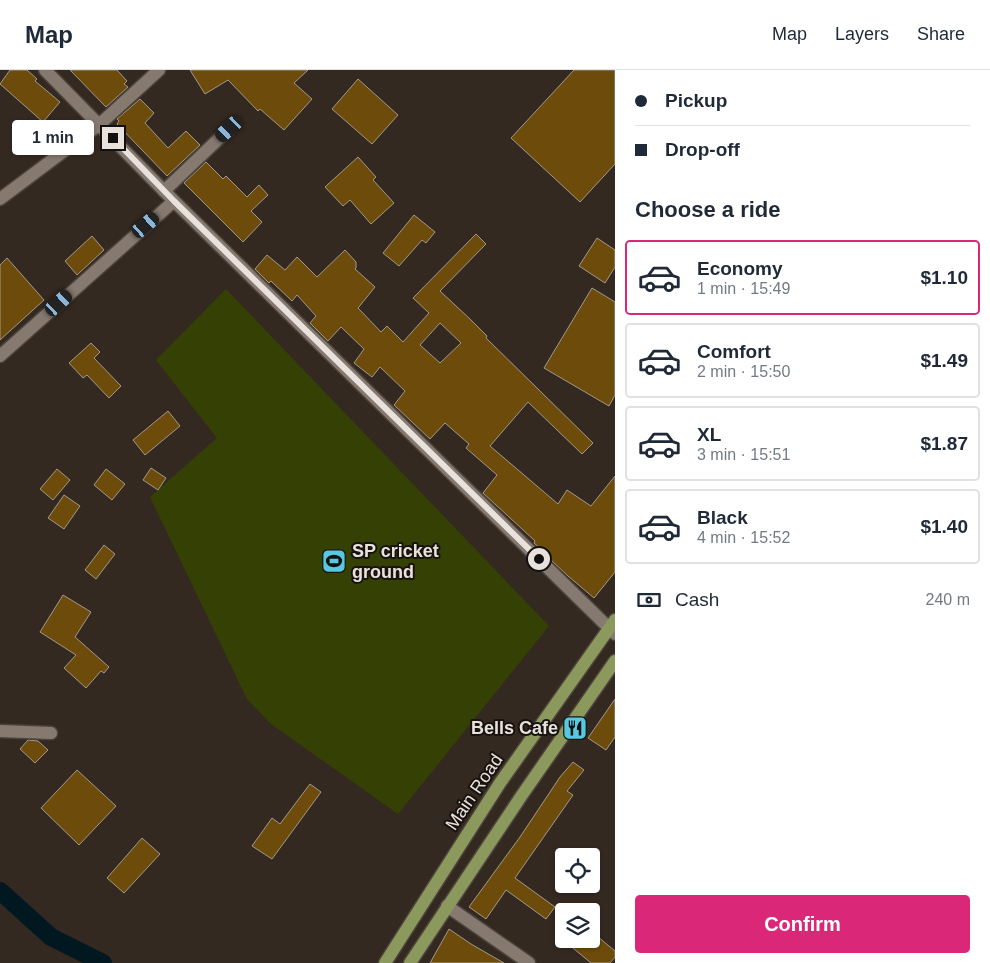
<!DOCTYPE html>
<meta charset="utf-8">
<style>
:root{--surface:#fff;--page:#f6f6f7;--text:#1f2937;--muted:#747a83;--line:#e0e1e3;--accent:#db2777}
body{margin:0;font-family:Arial,sans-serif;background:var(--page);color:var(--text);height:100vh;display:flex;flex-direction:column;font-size:19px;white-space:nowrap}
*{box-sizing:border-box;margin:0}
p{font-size:16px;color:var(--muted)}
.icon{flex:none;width:28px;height:28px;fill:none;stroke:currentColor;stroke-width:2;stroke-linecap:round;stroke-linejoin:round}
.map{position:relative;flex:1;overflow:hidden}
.side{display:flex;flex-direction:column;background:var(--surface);width:375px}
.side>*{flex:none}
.hud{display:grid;align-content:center;height:110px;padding:0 20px;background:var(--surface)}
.buttons{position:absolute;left:555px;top:778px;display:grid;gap:10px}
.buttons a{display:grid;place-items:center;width:45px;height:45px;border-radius:5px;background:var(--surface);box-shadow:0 1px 4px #0004;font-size:25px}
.end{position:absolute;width:22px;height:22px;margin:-11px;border:6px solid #e9e2dc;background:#111;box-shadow:0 0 0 2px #111}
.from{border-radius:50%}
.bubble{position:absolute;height:35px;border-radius:5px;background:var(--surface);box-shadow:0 1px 4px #0004;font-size:16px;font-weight:800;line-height:35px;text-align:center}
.car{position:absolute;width:15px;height:30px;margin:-15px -8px;border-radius:6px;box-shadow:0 0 4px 1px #0007;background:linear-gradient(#222 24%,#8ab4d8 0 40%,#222 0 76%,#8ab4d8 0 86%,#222 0)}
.hud b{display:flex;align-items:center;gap:18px;height:48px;font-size:19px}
.hud b+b{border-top:1px solid var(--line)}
.hud i{width:12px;height:12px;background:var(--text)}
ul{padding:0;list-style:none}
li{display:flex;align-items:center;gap:15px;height:75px;margin:0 10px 8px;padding:0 10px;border:2px solid var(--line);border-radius:5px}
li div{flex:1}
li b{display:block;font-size:19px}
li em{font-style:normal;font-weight:800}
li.current{border-color:var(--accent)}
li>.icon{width:45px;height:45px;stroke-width:1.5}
h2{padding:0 20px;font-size:22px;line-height:60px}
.pay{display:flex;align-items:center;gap:12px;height:55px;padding:0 20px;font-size:19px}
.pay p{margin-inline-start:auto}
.button{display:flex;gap:10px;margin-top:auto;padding:10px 20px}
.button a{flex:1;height:58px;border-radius:5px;background:var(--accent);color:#fff;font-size:20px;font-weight:800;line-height:58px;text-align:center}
header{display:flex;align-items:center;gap:30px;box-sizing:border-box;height:70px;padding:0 25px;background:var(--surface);border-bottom:1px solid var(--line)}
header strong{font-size:24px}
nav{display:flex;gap:28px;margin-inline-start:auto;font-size:18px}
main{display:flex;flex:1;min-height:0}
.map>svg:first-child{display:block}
.green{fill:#354104}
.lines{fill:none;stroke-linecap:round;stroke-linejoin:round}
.canal{stroke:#011820;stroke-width:18}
.building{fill:#6d4b0a;stroke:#a2998c;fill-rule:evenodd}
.minor-casing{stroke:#4c443c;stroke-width:15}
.primary-casing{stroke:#4c443c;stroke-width:15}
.minor{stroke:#86796f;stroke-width:12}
.primary{stroke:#8b995d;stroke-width:12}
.route{stroke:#e9e2dc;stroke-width:6}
.labels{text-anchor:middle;stroke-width:4;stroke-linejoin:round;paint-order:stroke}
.poi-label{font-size:18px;font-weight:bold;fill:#e9e2dc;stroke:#18130f;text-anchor:start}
.street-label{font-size:18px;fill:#e9e2dc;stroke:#18130f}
</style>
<header>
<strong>Map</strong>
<nav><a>Map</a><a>Layers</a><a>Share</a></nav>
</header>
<main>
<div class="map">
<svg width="615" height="893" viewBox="0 0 615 893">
<rect width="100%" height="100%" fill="#342920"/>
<path class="green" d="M226,219L549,556L398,744L271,654L247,629L150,427L217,368L156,290Z"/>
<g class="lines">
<path class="canal" d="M0,821L51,867L103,893"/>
</g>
<g class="building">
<path d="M10,0H27L37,9L35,11L60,32L43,52L0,14Z"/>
<path d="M70,0H117L127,11L124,14L128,17L106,37Z"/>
<path d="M190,0H308L294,13L312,29L284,60L260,39L258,41L228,10L205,24Z"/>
<path d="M574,0H615V94L580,132L511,68Z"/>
<path d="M358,9L398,45L372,74L332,39Z"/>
<path d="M140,29L154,43L145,53L168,78L186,61L200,75L167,106L117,54L119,51L117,49Z"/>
<path d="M358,87L376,107L373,110L394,133L371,154L350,130L343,136L325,117Z"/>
<path d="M206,92L223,109L226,106L247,127L259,115L268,125L251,141L262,152L243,172L184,113Z"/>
<path d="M414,145L435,162L426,173L422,170L399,196L383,183Z"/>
<path d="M476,164L486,174L440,221L470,249L487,266L486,268L593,373L582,384L528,332L490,376L558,434L567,420L591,436L615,406V502L594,528L568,506L551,490L552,489L534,473L535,471L483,423L497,405L466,378L469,374L445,353L430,369L394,335L405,321L380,297L372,307L354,293L364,279L341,257L328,271L310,253L316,246L297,225L292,231L271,211L269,213L255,199L267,185L285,200L297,187L317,207L345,180L356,192V198L355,199L375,217L358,238L381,262L387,256L403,272L429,243L413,228ZM440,253L461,273L440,293L420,275Z"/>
<path d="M92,166L104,180L77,205L65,191Z"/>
<path d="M597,168L615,180V197L605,213L579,196Z"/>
<path d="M7,188L44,230L0,270V195Z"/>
<path d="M592,218L615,232V325L609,336L544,298Z"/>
<path d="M91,273L100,282L94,288L121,316L109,328L87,305L83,308L69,293Z"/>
<path d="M168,341L180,356L145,385L133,370Z"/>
<path d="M151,398L166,408L158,420L143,410Z"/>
<path d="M57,399L70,410L53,430L40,419Z"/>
<path d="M106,399L125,414L112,430L94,415Z"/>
<path d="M64,425L80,436L64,459L48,448Z"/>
<path d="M104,475L115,484L96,509L85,500Z"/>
<path d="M63,525L91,542L75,567L109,597L104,603L101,601L86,618L64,598L76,585L40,562Z"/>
<path d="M615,629V667L606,680L588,668Z"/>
<path d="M28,670L38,671L48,680L35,693L20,679Z"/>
<path d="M573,692L584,700L567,721L573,725L515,808L555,837L546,849L506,820L486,849L469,837L520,767L560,707Z"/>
<path d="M77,700L116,736L79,775L41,738Z"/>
<path d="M310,714L321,722L272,789L252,776L272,748L280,754Z"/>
<path d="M142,768L160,784L124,823L107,808Z"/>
<path d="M449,859L471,874L504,893H430Z"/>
<path d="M591,861L615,881V887L610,893H591L562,869H591Z"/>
</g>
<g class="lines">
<g class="minor-casing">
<g id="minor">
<path d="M45,0L174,131L615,564"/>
<path d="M164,121L229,59"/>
<path d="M0,129L100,54L159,0"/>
<path d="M0,286L174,131"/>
<path d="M0,661L51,663"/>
<path d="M447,836L529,893"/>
</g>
</g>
<g class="primary-casing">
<g id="primary">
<path d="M385,893L500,713L615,550"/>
<path d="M410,893L522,725L615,591"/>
</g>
</g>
<use href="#minor" class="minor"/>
<use href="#primary" class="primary"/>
</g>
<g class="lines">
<path class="route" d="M113,68L174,131L539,489"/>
</g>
<defs>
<g id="stadium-square" transform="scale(1.25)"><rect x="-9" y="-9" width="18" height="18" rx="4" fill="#56c9e1" stroke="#18130f"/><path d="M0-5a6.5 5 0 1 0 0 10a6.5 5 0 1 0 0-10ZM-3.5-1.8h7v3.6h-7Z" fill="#111"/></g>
<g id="restaurant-square" transform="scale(1.25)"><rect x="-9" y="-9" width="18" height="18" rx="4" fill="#56c9e1" stroke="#18130f"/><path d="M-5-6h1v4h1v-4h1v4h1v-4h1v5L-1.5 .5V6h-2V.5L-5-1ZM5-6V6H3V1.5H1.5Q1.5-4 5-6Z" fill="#111"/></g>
</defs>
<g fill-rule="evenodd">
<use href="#stadium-square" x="334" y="491"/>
<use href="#restaurant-square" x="575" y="658"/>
</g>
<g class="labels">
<g class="poi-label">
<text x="352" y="487">SP cricket<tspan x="352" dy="21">ground</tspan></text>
<text x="558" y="664" text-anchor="end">Bells Cafe</text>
</g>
<g class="street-label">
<text transform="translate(474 722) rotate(-56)" y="6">Main Road</text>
</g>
</g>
</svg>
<div class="buttons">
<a><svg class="icon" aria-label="locate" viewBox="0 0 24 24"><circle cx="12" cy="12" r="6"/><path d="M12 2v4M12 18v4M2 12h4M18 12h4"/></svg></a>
<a><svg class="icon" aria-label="layers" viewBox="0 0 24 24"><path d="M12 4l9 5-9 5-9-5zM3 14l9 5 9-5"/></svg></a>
</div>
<i class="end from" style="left:539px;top:489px"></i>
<i class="end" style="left:113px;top:68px"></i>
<div class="bubble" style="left:12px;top:50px;width:82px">1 min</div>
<i class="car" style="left:229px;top:59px;rotate:227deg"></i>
<i class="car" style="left:146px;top:155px;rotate:49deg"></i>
<i class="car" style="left:59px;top:233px;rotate:48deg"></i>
</div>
<section class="side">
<div class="hud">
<b><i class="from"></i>Pickup</b>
<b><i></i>Drop-off</b>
</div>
<h2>Choose a ride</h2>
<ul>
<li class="current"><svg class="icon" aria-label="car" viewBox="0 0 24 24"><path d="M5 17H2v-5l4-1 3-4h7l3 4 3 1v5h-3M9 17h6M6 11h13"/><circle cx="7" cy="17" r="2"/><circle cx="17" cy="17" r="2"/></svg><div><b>Economy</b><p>1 min · 15:49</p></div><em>$1.10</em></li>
<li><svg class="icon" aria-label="car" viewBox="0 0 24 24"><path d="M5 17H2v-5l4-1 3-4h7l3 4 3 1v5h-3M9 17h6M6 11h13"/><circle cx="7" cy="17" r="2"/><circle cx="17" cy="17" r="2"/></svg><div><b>Comfort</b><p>2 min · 15:50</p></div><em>$1.49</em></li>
<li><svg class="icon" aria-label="car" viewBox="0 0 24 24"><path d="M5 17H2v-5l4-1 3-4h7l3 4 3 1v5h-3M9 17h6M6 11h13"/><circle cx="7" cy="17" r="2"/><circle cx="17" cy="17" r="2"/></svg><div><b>XL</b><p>3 min · 15:51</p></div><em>$1.87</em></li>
<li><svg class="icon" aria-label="car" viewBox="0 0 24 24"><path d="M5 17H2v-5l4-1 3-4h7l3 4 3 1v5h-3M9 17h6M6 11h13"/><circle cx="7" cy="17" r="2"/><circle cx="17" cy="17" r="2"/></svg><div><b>Black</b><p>4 min · 15:52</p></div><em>$1.40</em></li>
</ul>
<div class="pay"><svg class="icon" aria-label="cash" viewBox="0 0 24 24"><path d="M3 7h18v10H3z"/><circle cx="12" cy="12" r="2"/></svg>Cash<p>240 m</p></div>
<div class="button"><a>Confirm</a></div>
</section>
</main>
